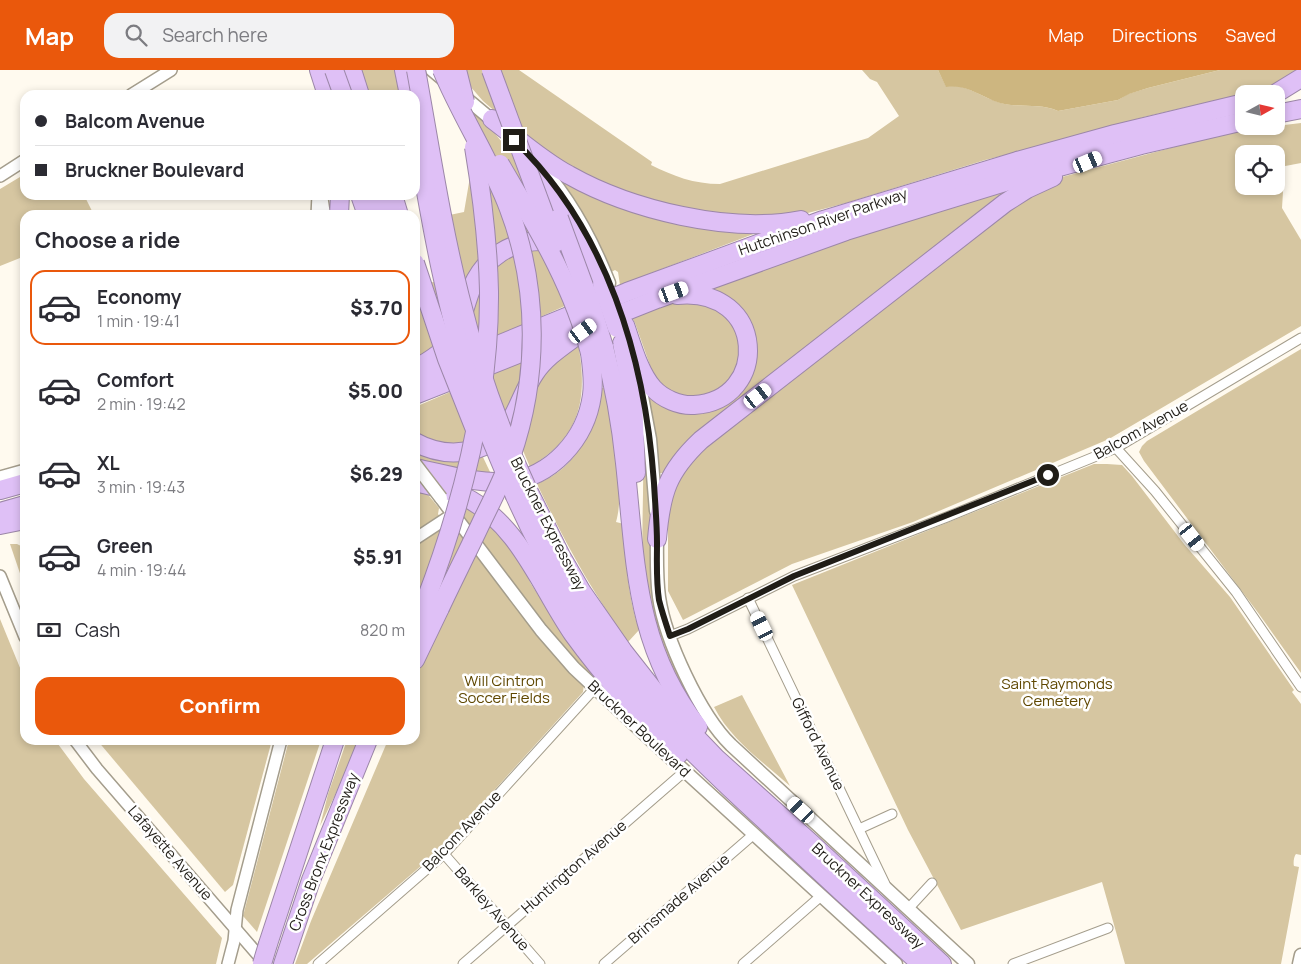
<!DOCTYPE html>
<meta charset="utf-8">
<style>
:root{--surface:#fff;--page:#f2f2f3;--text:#2b2b33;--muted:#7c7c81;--line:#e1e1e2;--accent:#ea580c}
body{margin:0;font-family:Manrope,sans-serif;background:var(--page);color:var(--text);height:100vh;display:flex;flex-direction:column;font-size:19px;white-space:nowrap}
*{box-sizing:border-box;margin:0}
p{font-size:16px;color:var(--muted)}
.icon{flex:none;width:28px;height:28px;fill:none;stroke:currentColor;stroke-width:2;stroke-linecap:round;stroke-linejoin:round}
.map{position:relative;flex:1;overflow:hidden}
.side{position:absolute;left:20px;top:140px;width:400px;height:535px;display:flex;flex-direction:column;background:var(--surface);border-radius:15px;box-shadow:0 2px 8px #0003}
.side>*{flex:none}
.top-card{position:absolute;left:20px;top:20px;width:400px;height:110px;border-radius:15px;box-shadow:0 2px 8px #0003;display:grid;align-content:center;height:110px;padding:0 15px;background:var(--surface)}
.needle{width:32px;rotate:82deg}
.buttons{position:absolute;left:1235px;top:15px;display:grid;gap:10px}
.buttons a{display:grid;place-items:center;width:50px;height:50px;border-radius:10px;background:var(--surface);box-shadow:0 2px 8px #0003;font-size:25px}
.end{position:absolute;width:22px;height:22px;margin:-11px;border:6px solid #201d17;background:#fff;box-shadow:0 0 0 2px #fff}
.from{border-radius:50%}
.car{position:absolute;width:15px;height:30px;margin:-15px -8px;border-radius:6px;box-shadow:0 0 4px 1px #0007;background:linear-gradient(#fff 24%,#345 0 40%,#fff 0 76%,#345 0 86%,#fff 0)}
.top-card b{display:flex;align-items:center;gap:18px;height:48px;font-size:19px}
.top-card b+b{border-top:1px solid var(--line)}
.top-card i{width:12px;height:12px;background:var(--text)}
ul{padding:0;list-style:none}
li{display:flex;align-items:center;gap:15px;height:75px;margin:0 10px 8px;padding:0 5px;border:2px solid transparent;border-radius:15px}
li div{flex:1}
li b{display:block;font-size:19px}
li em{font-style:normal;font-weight:800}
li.current{border-color:var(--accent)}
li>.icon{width:45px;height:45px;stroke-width:1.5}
h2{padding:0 15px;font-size:22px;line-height:60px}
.pay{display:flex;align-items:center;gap:12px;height:55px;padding:0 15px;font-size:19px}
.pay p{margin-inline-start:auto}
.action{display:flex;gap:10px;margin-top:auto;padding:10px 15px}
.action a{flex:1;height:58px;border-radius:15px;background:var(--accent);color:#fff;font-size:20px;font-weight:800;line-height:58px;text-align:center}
header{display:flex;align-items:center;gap:30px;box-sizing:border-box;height:70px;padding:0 25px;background:var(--accent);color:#fff}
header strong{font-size:24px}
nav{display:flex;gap:28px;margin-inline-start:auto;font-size:18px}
.search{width:350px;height:45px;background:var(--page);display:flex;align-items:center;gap:12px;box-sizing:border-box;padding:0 18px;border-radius:15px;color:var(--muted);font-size:19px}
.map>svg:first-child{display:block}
.green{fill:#d6c6a1;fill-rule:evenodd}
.water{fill:#cdb680}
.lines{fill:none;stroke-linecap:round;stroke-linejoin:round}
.minor-casing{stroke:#a49d8c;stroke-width:11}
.tertiary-casing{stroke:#a49d8c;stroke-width:14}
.secondary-casing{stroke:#a49d8c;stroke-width:15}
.motorway-casing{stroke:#9c87a8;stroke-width:20}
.minor{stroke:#fff;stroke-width:9}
.tertiary{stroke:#fff;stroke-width:11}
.secondary{stroke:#fff;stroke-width:12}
.motorway{stroke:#dfc0f6;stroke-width:18}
.secondary-bridge-casing{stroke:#a49d8c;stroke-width:15;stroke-linecap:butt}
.motorway-bridge-casing{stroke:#9c87a8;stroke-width:20;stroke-linecap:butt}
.secondary-bridge{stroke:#fff;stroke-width:12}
.motorway-bridge{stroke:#dfc0f6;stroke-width:18}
.route{stroke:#201d17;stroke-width:6}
.labels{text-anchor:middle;stroke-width:5;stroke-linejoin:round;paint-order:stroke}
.street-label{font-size:15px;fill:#201d17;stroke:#fff}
.park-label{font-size:15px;fill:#5f4700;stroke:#fff}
</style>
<header>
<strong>Map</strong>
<div class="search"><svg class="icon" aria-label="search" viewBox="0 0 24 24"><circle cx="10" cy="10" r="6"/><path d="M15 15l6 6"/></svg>Search here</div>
<nav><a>Map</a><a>Directions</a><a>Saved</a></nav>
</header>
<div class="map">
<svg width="1301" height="894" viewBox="0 0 1301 894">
<rect width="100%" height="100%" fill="#fffaef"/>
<g class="green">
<path d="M352,0H411L431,93L415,98V25H341Z"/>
<path d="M456,0H519L652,92L651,95C673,106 694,114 720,114L868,68L899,46L877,12L870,9L862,0H938L946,16C968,14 980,27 1001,33C1019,38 1040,33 1058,41L1118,30L1128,24L1148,18L1220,0H1301V5L1247,23L1144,47L1029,79L985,90L846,133L808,143L743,149L653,134L555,93L483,31Z"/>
<path d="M460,26L493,61L518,92L542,160L512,170L448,266L415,294V216L447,209L435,148L464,142L479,54Z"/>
<path d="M1301,53V93L1280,97L1283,122L1282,138L1301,170V256L1109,369L913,452L792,494L683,550L668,521V444L669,433L685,394L1005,137L1048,112L1062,107L1234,61ZM1244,84H1276V116H1244Z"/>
<path d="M553,103L756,158V163L620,215L618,202L615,200L611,202Z"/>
<path d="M25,104V125H84L94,145H25V186L0,196V119Z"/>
<path d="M1039,110L665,403H658L646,316L702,338L751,290L713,219L714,215L953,133Z"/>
<path d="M539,176L567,235L520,256L453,282L475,224L499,190Z"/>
<path d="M685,228L729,243L744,281L726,318L695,331L658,318L635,253L631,246Z"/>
<path d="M578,273C588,329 581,366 530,397L515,362L535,310Z"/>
<path d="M553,278L500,359L453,378L415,366V337Z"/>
<path d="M1301,279V603L1259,544L1144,391L1139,382L1142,376L1147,371Z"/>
<path d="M600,318H604C612,354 626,418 616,452L624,454C625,490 628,526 639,560L628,572C592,522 563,469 537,414C583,394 588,362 600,318Z"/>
<path d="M639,336C644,368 649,399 650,431C652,466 647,500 654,535L695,636L693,637C669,598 651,554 645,509C640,471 644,432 643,394C643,374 640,355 639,336Z"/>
<path d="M420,380L482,385L491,404L420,391Z"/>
<path d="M1094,394H1107L1122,395L1132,406L1184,474L1230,527L1294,620L1292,622L1301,634V785L1296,784C1294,786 1293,793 1294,796L1299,797L1281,894H1125L1102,812L961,860L908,760L792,515Z"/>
<path d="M415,419L425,421L439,438L438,444L440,447L415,464Z"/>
<path d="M446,427L480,442L519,489L531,514L560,558L596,601L589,607L558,574Z"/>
<path d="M448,453L456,456L584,614L583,622L443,777L307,894H295L311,851L388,670H415V609L421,593L417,529L415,533V474Z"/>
<path d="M10,474H17L21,476L25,486V518Z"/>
<path d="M0,549L25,610V670H55L84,709L222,868L216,894H0Z"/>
<path d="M742,625L790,716C763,692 731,670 714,637Z"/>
<path d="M97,670H272L233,815L225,822Z"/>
<path d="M289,670H321L257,862L243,846Z"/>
<path d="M347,670H358L337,721L320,756L328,724Z"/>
</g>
<path class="water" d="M938,0H1220L1148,18L1129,24L1118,30L1058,41C1040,33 1019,38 1000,33C980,27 968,14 946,17Z"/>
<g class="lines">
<g class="minor-casing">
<g id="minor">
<path d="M1116,378L1155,421L1236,522L1301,617"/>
<path d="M748,528L885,814"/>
<path d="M670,566L688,559L794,506L947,447L1116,378L1301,268"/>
<path d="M859,759L892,744"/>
<path d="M444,784L540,894"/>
<path d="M908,839L932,813"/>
<path d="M318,894L444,784L595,618"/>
<path d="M463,894L685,701"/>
<path d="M604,894L754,764"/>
<path d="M743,894L821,826"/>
<path d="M1013,894L1108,858"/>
</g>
</g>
<g class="tertiary-casing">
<g id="tertiary">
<path d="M131,25L171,0"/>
<path d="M0,106L25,90"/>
<path d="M317,145L318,125"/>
<path d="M0,407L25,400"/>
<path d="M415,469L453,444"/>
<path d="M0,506L25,567"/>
<path d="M75,670L97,699L265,893"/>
<path d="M228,894L234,871L237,840L281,670"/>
</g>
</g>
<g class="secondary-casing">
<g id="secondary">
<path d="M432,0L498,55"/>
<path d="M531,86C566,121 591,167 609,213"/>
<path d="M321,125L324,145"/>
<path d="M637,300L650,369L656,441"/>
<path d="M441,428L541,560L574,598L653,672L896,894"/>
<path d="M657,461C657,483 656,505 659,527C665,569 700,645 731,675L968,894"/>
<path d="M1299,894L1301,885"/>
</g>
</g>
<g class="motorway-casing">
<g id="motorway">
<path d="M319,0L327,25"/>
<path d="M352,0L360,25"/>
<path d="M404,0L409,25"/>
<path d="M1275,24L1301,8"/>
<path d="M1276,44L1301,39"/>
<path d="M492,49C517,68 541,90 569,105C631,140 730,164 801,150"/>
<path d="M530,99L573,159L591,189"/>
<path d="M360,125L367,145"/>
<path d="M375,125L382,145"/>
<path d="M393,125L399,145"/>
<path d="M339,145L340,125"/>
<path d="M625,255C632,275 639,302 653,318C663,329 680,336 694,335C770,331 767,216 677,225"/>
<path d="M622,273L633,329L636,403"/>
<path d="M604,277C614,315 621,354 625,393C636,492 634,575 698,657"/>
<path d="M415,299C427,292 440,285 449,274C462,257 464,236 472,217C485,187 512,170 544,171C573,173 589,192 602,215"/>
<path d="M415,309L627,222L823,150L1017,91L1115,64L1244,33"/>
<path d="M415,325L657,229L846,161L1018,108L1141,75L1244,51"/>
<path d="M415,372C445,389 488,386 508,355C519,338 524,319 535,303C545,288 560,278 575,267"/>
<path d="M415,398C445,404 476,414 506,412C551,408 586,369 592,325C594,311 592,297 590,283"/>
<path d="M415,412C431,416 448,419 463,426C519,453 540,516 573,564C605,608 640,647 679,684"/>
<path d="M0,420L25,413"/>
<path d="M528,420L561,486L582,522L623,581L667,637L716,688L812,774L942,894"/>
<path d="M515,426C541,484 571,538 610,589C658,651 715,705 773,758C822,804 871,849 921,894"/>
<path d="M0,442L25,435"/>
<path d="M0,455L25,450"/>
<path d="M657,469C661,423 667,402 701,370L1005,133L1027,119L1053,107"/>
<path d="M415,556L425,532"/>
<path d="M415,590L440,538"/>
<path d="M268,874L335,670"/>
<path d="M283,894L311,810L368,670"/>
</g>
</g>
<use href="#minor" class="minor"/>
<use href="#tertiary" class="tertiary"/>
<use href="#secondary" class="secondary"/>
<use href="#motorway" class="motorway"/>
<g class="secondary-bridge-casing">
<path id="secondary-bridge" d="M415,394L441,428"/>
</g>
<g class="motorway-bridge-casing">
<g id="motorway-bridge">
<path d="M334,0L343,25"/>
<path d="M416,0C430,76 441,152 460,227C476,293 499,358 528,420"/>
<path d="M457,0L465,32"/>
<path d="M491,0L555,173"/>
<path d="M419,81C432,159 446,236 470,312C482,351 499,388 515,426"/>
<path d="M500,94C535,154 573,215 590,283"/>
<path d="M559,148L590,232L604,277"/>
<path d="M415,193L447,289L476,362"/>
<path d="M602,215L617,258"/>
<path d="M425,532C463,433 490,328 489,221C488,172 482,125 474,77"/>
<path d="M440,538C454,508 469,479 483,449C493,429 503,409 511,387C539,307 539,219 509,139C491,91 462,48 442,0"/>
<path d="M262,894L268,874"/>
</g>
</g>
<use href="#secondary-bridge" class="secondary-bridge"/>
<use href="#motorway-bridge" class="motorway-bridge"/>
</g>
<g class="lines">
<path class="route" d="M514,70C607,159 645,288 654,413C655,433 657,453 657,473C657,492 656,511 659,530C662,542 666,554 670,566L688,559L794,506L1048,405"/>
</g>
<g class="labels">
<g class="street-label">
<text transform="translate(823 152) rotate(-19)" y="5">Hutchinson River Parkway</text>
<text transform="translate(1141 360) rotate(-29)" y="5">Balcom Avenue</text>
<text transform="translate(548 454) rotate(63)" y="5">Bruckner Expressway</text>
<text transform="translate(639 659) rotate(43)" y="5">Bruckner Boulevard</text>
<text transform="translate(818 674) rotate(64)" y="5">Gifford Avenue</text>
<text transform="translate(462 761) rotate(-46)" y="5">Balcom Avenue</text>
<text transform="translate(324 782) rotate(-69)" y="5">Cross Bronx Expressway</text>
<text transform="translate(170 783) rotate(49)" y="5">Lafayette Avenue</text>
<text transform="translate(574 797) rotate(-41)" y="5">Huntington Avenue</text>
<text transform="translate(868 826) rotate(43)" y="5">Bruckner Expressway</text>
<text transform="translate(679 829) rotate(-41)" y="5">Brinsmade Avenue</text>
<text transform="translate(492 839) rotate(49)" y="5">Barkley Avenue</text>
</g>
<g class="park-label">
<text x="504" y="616">Will Cintron<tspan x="504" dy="17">Soccer Fields</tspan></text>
<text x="1057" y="619">Saint Raymonds<tspan x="1057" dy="17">Cemetery</tspan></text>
</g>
</g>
</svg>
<div class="buttons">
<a><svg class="needle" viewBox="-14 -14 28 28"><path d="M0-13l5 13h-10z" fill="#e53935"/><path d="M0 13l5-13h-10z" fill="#7c7c81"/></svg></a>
<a><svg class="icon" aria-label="locate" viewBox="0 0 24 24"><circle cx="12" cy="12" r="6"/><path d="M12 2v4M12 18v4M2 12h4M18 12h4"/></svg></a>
</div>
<i class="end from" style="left:1048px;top:405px"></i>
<i class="end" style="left:514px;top:70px"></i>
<i class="car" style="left:1088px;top:92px;rotate:67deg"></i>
<i class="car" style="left:674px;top:222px;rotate:70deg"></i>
<i class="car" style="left:583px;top:261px;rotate:54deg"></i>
<i class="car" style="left:758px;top:326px;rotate:52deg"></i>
<i class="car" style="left:1192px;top:467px;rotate:142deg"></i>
<i class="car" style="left:762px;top:556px;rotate:334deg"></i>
<i class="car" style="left:801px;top:740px;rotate:313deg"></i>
<div class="top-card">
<b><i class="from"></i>Balcom Avenue</b>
<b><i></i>Bruckner Boulevard</b>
</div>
<section class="side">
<h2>Choose a ride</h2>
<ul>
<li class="current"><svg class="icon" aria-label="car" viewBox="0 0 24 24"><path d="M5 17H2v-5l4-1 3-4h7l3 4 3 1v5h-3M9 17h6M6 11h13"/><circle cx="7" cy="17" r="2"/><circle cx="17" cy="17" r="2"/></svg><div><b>Economy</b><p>1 min · 19:41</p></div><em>$3.70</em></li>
<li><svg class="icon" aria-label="car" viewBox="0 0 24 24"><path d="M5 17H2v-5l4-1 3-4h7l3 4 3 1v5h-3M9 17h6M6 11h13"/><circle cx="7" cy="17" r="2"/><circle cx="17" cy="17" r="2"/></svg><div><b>Comfort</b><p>2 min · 19:42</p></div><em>$5.00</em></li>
<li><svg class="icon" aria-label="car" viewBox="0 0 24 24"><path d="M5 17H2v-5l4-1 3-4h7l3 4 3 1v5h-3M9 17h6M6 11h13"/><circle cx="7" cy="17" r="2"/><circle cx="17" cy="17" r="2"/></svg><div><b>XL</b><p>3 min · 19:43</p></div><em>$6.29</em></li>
<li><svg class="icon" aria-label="car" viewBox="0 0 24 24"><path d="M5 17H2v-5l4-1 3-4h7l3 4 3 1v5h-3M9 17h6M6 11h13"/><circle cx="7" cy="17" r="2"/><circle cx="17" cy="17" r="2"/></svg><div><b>Green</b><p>4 min · 19:44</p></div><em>$5.91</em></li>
</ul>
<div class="pay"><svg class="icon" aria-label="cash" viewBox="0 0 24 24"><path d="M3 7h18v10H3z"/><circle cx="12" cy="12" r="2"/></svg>Cash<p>820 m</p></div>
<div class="action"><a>Confirm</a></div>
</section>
</div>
